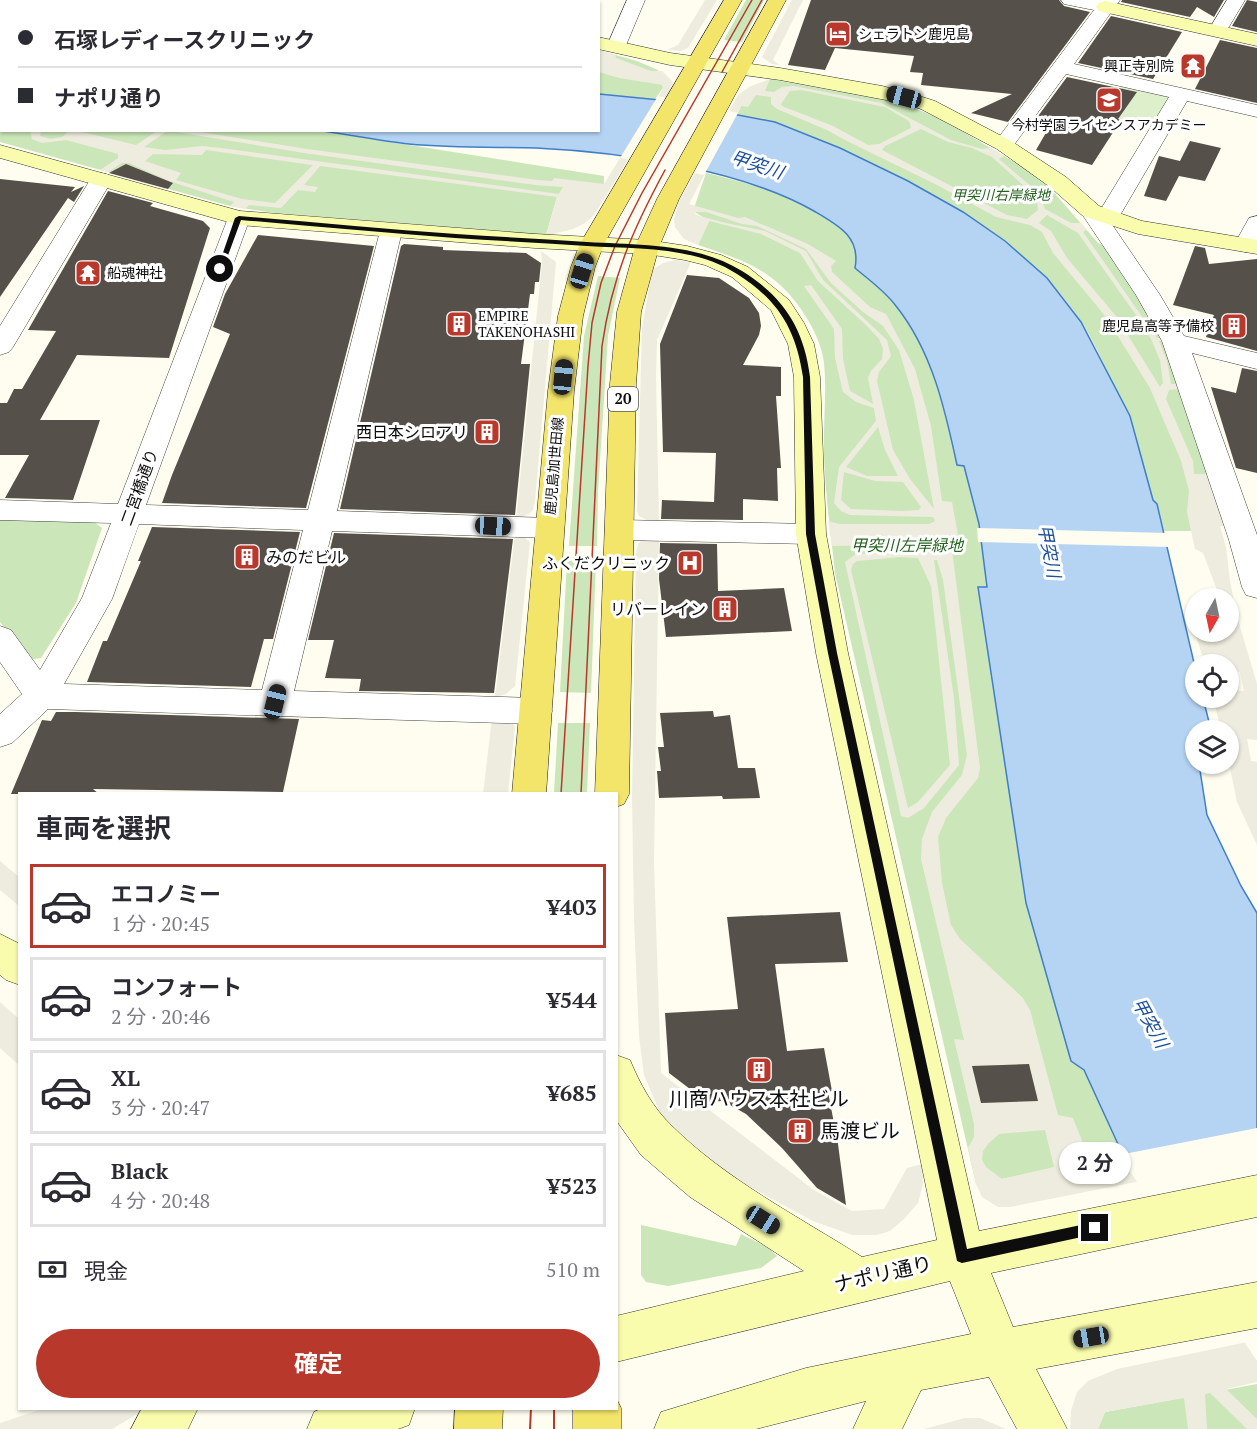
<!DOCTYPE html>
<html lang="ja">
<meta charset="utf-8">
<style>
:root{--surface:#fff;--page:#f7f7f7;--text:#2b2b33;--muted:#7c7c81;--line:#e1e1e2;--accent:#b8382b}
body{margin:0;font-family:"PT Serif","Noto Sans JP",serif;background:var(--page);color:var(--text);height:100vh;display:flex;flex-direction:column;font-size:22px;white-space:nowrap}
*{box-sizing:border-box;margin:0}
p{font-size:20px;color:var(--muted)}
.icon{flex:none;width:33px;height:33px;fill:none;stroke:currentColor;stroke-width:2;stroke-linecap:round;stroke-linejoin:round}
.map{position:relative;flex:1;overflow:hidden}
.side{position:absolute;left:18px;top:792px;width:600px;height:618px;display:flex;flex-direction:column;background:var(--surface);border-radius:0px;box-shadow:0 2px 4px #0004}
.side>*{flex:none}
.hud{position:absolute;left:0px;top:0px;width:600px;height:132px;box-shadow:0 2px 4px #0004;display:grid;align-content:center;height:132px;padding:0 18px;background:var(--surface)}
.needle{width:39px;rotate:189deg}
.tools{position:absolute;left:1185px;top:588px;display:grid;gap:12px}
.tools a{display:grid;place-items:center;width:54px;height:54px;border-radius:50%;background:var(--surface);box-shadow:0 2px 4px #0004;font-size:30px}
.end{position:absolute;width:27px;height:27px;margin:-14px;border:8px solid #0d0d0d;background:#fff;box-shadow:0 0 0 3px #fff}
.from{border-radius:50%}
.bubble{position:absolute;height:42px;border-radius:21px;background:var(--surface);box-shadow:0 2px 4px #0004;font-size:20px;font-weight:700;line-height:42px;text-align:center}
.car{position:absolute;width:18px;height:36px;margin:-18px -9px;border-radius:8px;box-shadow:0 0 4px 2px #0007;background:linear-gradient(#222 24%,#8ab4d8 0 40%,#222 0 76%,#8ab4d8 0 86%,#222 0)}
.hud b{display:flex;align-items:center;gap:21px;height:57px;font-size:22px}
.hud b+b{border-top:2px solid var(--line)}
.hud i{width:15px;height:15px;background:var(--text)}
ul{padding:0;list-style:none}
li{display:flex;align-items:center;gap:18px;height:84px;margin:0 12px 9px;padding:0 6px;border:3px solid var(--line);border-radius:0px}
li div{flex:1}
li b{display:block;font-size:22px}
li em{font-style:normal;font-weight:700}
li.selected{border-color:var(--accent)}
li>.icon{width:54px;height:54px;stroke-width:1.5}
h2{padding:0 18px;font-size:27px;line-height:72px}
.pay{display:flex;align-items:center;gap:15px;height:66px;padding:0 18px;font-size:22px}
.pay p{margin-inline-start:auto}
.action{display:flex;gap:12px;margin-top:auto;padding:12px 18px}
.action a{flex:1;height:69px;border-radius:36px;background:var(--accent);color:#fff;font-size:24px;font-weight:700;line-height:69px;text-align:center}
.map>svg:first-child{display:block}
.green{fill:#cbe7b9}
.pitch{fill:#ddefcb}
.plaza{fill:#eeecde;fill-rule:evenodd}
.water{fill:#b5d4f4;stroke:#3f7ec8;stroke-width:1.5}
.pier{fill:#fefdef}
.building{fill:#56504a}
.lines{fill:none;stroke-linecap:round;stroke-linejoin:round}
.street-casing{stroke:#404040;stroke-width:1}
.secondary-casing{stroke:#2f2f2f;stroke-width:1}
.primary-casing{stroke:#1e1e1e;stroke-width:1}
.street{fill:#fff;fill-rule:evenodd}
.secondary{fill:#f9fcac;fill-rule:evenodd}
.primary{fill:#f3e56a;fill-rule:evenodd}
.tram-far1{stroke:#b8382b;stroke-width:1.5}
.tram{stroke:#b8382b;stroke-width:2}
.route{fill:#0d0d0d}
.labels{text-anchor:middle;stroke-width:6;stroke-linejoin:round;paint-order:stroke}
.far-poi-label{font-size:14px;fill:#0d0d0d;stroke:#fff;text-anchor:start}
.far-park-label{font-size:14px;font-style:italic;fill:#256320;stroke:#fff}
.far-street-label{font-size:14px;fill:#0d0d0d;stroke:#fff}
.shield{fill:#fff;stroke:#565656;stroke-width:1.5}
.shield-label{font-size:15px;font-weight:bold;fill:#0d0d0d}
.poi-label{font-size:16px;fill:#0d0d0d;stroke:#fff;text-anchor:end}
.street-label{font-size:16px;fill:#0d0d0d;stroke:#fff}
.park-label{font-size:16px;font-style:italic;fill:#256320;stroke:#fff}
.water-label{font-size:18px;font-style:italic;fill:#1c519a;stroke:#fff}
.near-poi-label{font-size:20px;fill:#0d0d0d;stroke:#fff}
.near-street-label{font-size:20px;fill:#0d0d0d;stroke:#fff}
</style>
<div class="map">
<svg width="1257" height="1429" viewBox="0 0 1257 1429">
<rect width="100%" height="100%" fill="#fefdef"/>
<g class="green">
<path d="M746,0H764L742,42L724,40Z"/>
<path d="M598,50L637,61L658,70L663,88L655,99L599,94Z"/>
<path d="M0,64L2,130L321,131L604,176V184L564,187L557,197L546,235L274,213L230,206L0,142Z"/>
<path d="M770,79L900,103L940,118L1021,166L1050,188L1098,243L1106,247L1164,338L1228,526L1220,525L1190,531H1164L1157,504L1153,500C1133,445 1113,371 1082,323C1033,249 955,204 878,167C845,151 812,135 777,123C764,119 750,118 737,115L741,106Z"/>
<path d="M706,173C745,182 843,207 856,250C858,256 856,262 855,268C869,280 885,291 896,306C932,351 945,409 957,465H964L979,524L987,587H978L1026,903L1071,1061L1084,1070L1123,1155L976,1184L835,573C831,533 825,494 824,454C823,424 827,393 824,363C821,333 794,293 769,276C749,261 721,253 698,245L709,221L693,211Z"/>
<path d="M598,276L620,278L608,336L598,492L597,546H569L584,336Z"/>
<path d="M0,519L94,522L102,528L76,603L41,658L27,660L0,622Z"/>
<path d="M567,561H596L591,693L560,692Z"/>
<path d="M558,723H590L587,793H554Z"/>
<path d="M641,1225L736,1246L741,1234L769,1248L777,1256L761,1268L668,1286L646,1282L641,1275Z"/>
<path d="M1257,1384V1429H1098L1105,1412Z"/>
</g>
<path class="pitch" d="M1124,83L1172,97L1154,127L1104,115Z"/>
<g class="plaza">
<path d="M705,0H717L688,48L681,51L667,50L678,45Z"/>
<path d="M792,0H803L773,60L779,65L772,64L762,57Z"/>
<path d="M601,51L615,54L616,58L651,71H662L673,82L671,90L594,215L585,223L573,229L553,234L546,235L557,197L320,166L304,185L318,187L315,192L298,190L281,208L249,205L245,209L230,206L234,202L169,181L129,163H122L108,172L100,170L118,158V154L66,140L42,143L32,139L30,131H41L40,136L51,139L62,137L69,131H78L136,145L157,131H167L144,147L165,150L202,146L221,148L559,194L563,187L535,185L304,153L170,131H194L307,149L538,180L552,181L554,178L604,184L663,89V85L619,78L599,72V53ZM206,150L312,165H313L275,203L242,199L176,180L181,173L145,161L153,154L202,155Z"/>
<path d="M770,79L765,91L774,92L782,87L794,86L881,103L951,140L982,149L991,148L1004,156L999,159L1039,193L1045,209L1071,223H1081L1087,229L1083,232L1157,338H1164V341H1159L1167,361L1171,384H1179L1180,389L1169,390L1166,399L1193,461L1194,474H1208L1228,526H1220L1226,547L1230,580L1236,613L1257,684V740L1247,739L1251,761L1257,762V845L1237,802L1229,763L1228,730H1221L1213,698H1228L1229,675L1232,690L1244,691L1240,672L1229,670L1228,664H1205L1189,614H1195L1196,632H1228V598H1220L1203,553L1195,549L1187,512L1189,491L1181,461L1150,388L1106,317L1053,253L1042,232L1030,225L996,217L937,185L849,142L827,130L777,109L771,104V97L756,95L748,107L741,106L689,204L738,218L745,217L808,244L836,261L831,266L832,272L870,307L886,314L915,369L931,426L942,501L952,502L960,546L952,550L980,768L978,778L946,818L938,837L942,883L951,925L960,939L1023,998L1030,1010L1058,1115L1073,1118L1090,1161L1257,1128V1158L1010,1207H998L982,1197L976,1184L968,1148L974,1137V1124L954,1039L964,1040L921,859L922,839L932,812L962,775L967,755L943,580L937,560H934L954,698L959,765L924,808L908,818L901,816L845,562L856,554L937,551L934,546L921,545L832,546L828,521L839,524H929L935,521L933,517L850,515L841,511L834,503L839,467L876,421L874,408L856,402L843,392L835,358L834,329L804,286L811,285L842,329L843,359L850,391L873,404L868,378L871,371L882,359L883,349L879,339L867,326L818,281L800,253L761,234L709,221L698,245L684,239L675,227L674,219L679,202L738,95L751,86ZM801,90L885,107L909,121L911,128L879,144L868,145L833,126L782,106L781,104L790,91ZM921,129L948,142L972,148L992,157L1033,194L1037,201L1038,210L1027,219L1007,215L882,150L885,146ZM694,212H706L742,224L757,226L806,249L831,283L863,312L883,326L899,350L914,400L934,509L910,479L893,450L877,381L879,372L891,356L887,340L823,280L806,251L765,231L726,223L696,215ZM1047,215L1078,233L1136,315L1151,339L1160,360L1163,383L1160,387L1116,316L1067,258L1051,231L1039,223ZM878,427L885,450L898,476H867L846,467ZM844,472L875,481L903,482L921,507L919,510L902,511L851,509L841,500ZM900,557L918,558L931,586L950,765L918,802L908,808L851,570L853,564L857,561ZM1028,1064L1038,1100L982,1103L973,1066ZM1045,1130L1054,1167L1002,1179L986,1167L982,1160L983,1151L989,1143L999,1134Z"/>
<path d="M541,251L556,262L535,501L533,510L529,514L516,519L542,262Z"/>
<path d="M676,260L691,262L657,340L656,378L659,522H650L639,516L637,511L642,328L652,270L663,263Z"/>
<path d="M515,534L522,536L530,542L515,686L506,694L495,697Z"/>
<path d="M659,539L654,863L661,1073L814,1190L852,1211L884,1209L907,1168L922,1164L923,1184L918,1203L904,1219L890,1231L877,1235H852L813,1221L726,1174L666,1127L644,1075L639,1036L634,920L632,799L636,552L638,544L642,540Z"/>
<path d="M492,718L512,722L515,727L508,793L483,794Z"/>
<path d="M0,861L19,877V906L0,890Z"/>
<path d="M0,1002L19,1019V1065L0,1048Z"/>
<path d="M1257,1340V1382L1226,1389L1257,1419V1429H1247L1210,1393L1205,1394L1207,1429H1188L1184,1398L1105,1412L1098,1429H1070L1071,1411L1077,1392L1088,1381L1117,1369Z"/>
<path d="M42,1409H146L112,1429H0V1423Z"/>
<path d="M965,1418H980L1006,1429H924Z"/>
</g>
<path class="water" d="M599,94L660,100L775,122L840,148L908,181L963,212L1005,241L1047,278L1081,322L1130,416L1153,500L1157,504L1195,667L1196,698H1203L1211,730H1196L1195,741H1193L1196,764H1199L1207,815L1241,886L1257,913V1358L1123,1155L1084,1070L1071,1061L1026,903L978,587H987L979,524L964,466L957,465C945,409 932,351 896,306C885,291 869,280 855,268C861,237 838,225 814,211C740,169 621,152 536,148C494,147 451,148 409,144C380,141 352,135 323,131L598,130Z"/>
<g class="pier">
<path d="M658,96L738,113L704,175L620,158Z"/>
<path d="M977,528L1167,533L1170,547L978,542Z"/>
<path d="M1257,1128V1361L1119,1155Z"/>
</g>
<g class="building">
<path d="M811,0H1059L1064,6L1090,12L1008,122L971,113L1012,94L921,85L923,73L910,72L914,56L835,48L825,70L788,65Z"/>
<path d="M1122,0H1224L1214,17L1197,7L1190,17L1121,2Z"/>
<path d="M1247,0L1257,2V32L1232,26Z"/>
<path d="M1111,16L1182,32L1153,79L1078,63Z"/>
<path d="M1220,40L1257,48V103L1195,89Z"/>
<path d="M1067,77L1137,92L1118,119L1121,120L1092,165L1036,150L1047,131L1030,127Z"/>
<path d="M1190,141L1221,148L1205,181L1179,176L1166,201L1144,196L1159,156L1180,161Z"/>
<path d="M126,164L173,183L168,189L109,173Z"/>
<path d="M0,179L75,187L71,192L84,186L74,202L68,198L0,297Z"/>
<path d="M108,191L153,203L150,206L203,221L210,228L169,358L77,355L40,420H100L73,500L5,498L29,455H0V403H7L14,389H22L56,331L28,330Z"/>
<path d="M258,235L374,246L306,508L162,503L172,475L230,334L213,327L225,294Z"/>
<path d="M404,244L443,247V250L526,253L541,263L539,282H535L534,294H530L521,364H530L515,515L340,509L401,246Z"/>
<path d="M1195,246L1205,248L1209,264L1257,259V351L1206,337L1214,315L1173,305Z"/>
<path d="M687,275L719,278L749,298L759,313L761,326L759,335L743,365L781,367V396H776L781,468H777L778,501L743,499V520L661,519L662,500L714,502L716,453L663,452L660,344Z"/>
<path d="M1242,368L1257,371V473L1236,468L1211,387L1236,393Z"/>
<path d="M152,527L300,532L273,639H264L251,687L87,682L103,641H107L141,561H138Z"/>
<path d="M334,533L513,539L494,693L359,691L361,679L325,678L334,640H308Z"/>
<path d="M660,543L717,544L718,591L784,588L792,631L666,637L659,579Z"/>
<path d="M713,711L714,717L730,715L738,768H755L760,798L723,799L722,796L659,798L657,771H661L658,747H664L660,713Z"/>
<path d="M56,712H76L299,719L283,792L93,789L99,794H11L42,720L51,721Z"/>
<path d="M840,912L848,962L775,964L787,1051L824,1048L832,1091L828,1092L838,1144L846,1205L817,1188L782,1148L746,1114L723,1101L707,1102L669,1073L665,1013L738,1009L727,917Z"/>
<path d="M1029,1064L1038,1101L981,1103L972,1066Z"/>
</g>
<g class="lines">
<g class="street-casing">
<g id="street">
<path d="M438,0H456L437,2Z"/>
<path d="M627,0H645L624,50H610L607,46Z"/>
<path d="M1061,0H1120L1074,64L1257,105V117L1187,101L1119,217L1116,222L1111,223L1160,295L1184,336L1257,353V369L1192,353L1257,535V598L1246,595L1242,587L1229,540L1162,341L1136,295L1080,211L1083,206L1091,204L1099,206L1101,209L1169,97L1066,74L1011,149L1004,151L997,149L993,145L1094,10L1064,4Z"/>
<path d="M1227,0H1245L1224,35H1210L1208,31Z"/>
<path d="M101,173L109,175L112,180L13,347L9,352L0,355V326L90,180L93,175Z"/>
<path d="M239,211L247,213L250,218L146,505L308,510L380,231L383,226L391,224L399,226L402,231L337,511L549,518L559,521L564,528L559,535L549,538L332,531L294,691L536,698L548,702L552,711L548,720L536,724L48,709L12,743L0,747V714L22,694L0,662V626L11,630L40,670L82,598L111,523L0,520V500L118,504L228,218L231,213ZM139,524L303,530L262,690L64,684L112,599Z"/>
<path d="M1257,216V246L1254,250L1246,252L1238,250L1234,245L1249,218Z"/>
<path d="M620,520L811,524L821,527L826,534L821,541L811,544L620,540L610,537L605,530L610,523Z"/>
</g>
</g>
<g class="secondary-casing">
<g id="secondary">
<path d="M321,0H347L348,2H322Z"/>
<path d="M1105,1L1257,34V46L1099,11L1096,7L1099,3Z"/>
<path d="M598,37L670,53L780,68L882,86L916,95L935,101L1011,141L1066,177L1099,206L1142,221L1257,240V254L1138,234L1083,216L1050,187L997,149L921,109L902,103L780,80L670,65L598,49Z"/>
<path d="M0,145L240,211L535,234L647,240L687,246L721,255L748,267L789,300L804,323L814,344L820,377L826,534L848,653L979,1231L1257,1175V1217L991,1273L1013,1327L1257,1282V1328L1036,1369L1067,1429H1017L989,1377L921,1390L902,1429H853L866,1401L756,1429H654L661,1412L806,1368L971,1334L950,1281L616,1362V1316L804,1271L690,1197L641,1155L616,1120V1055L630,1060C640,1084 653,1108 672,1126C725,1179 799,1217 862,1257L937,1240L816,653L796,534L794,377L788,344L771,310L732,277L705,265L685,260L647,254L535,248L239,225L0,158Z"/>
<path d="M0,934L20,944V985L6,980L0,975Z"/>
<path d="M142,1408H198L188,1429H131Z"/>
<path d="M323,1408H415L409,1425L398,1429H307L314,1412Z"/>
</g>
</g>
<g class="primary-casing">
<g id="primary">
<path d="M724,0H742L604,244L595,267L583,316L574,391L546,794H512L548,391L558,316L571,267L580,244Z"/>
<path d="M768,0H786L679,199L659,247L641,312L636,384L629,794L624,804L616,807V794H595L610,384L617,312L635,247L657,199Z"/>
<path d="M616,1398L621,1408V1429H573V1408H616Z"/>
<path d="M455,1408H503L502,1429H454Z"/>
</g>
</g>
<use href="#street" class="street"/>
<use href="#secondary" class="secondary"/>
<use href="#primary" class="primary"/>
<g class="tram-far1">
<path d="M722,72L762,0"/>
<path d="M561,794L588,366L592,323L601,283L615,246L642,193L752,0"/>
<path d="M581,794L602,346C612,277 632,231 665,170"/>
</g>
<g class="tram">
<path d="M554,1408V1429"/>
<path d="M530,1429L531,1408"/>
</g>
</g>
<path class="route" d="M239,216C311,222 383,229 456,234C500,237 544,239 587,242C638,245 697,243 742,271C784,297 804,329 810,377L815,534L837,653L967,1249L1095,1222L1100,1224L1102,1228L1100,1233L962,1263L957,1261L956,1256L828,653L806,534L803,377C796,329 778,300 737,274C694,246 636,249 587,246C543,243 499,241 455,238C383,233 312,226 241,220L223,269L217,270L235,218Z"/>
<defs>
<g id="hotel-square" transform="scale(1.35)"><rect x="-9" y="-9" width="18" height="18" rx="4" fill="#b8382b" stroke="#fff"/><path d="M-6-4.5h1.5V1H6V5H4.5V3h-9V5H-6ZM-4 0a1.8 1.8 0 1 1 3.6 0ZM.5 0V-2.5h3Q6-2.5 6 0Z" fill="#fff"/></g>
<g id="temple-square" transform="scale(1.35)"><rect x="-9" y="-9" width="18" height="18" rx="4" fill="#b8382b" stroke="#fff"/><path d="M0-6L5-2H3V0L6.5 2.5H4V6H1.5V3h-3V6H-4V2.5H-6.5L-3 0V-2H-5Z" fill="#fff"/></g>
<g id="university-square" transform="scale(1.35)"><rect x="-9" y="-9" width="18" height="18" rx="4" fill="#b8382b" stroke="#fff"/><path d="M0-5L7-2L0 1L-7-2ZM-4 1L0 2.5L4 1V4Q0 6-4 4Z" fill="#fff"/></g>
<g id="building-square" transform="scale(1.35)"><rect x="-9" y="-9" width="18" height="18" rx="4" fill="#b8382b" stroke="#fff"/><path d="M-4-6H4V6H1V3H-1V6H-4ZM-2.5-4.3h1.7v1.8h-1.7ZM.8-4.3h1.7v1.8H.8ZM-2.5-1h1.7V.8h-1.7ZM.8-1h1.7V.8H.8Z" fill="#fff"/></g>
<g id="hospital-square" transform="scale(1.35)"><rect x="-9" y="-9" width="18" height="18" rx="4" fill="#b8382b" stroke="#fff"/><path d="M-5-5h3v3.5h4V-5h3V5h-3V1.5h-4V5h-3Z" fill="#fff"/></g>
</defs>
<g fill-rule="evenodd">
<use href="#hotel-square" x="838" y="34"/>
<use href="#temple-square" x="1193" y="66"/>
<use href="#university-square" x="1109" y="100"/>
<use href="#temple-square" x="88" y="273"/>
<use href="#building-square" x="459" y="324"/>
<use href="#building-square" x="1234" y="326"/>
<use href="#building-square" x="487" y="432"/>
<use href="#building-square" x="247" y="557"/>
<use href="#hospital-square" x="690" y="563"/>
<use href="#building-square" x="725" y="609"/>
<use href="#building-square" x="759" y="1070"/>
<use href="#building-square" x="800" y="1131"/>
</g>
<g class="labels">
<g class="far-poi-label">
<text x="858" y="39">シェラトン鹿児島</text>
<text x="1174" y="71" text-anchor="end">興正寺別院</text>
<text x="1109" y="130" text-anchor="middle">今村学園ライセンスアカデミー</text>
<text x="107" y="278">船魂神社</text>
<text x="478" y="321">EMPIRE<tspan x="478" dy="16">TAKENOHASHI</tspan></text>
<text x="1214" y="331" text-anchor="end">鹿児島高等予備校</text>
</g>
<g class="far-park-label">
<text x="1001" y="200">甲突川右岸緑地</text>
</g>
<g class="far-street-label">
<text transform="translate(554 466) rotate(-85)" y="5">鹿児島加世田線</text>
</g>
<rect class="shield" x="608" y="387" width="30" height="24" rx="4.5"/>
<g class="shield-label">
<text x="623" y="404">20</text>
</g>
<g class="poi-label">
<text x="468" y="438">西日本シロアリ</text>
<text x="266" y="563" text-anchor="start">みのだビル</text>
<text x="670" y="569">ふくだクリニック</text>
<text x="706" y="615">リバーレイン</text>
</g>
<g class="street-label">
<text transform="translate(139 487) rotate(-70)" y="6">二宮橋通り</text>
</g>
<g class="park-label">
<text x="907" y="551">甲突川左岸緑地</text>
</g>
<g class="water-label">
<text transform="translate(757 165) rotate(18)" y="6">甲突川</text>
<text transform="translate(1049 551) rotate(79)" y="6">甲突川</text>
<text transform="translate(1150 1023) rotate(61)" y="6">甲突川</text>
</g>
<g class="near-poi-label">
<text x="759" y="1106">川商ハウス本社ビル</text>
<text x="820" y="1138" text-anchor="start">馬渡ビル</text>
</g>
<g class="near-street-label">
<text transform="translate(883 1274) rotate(-13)" y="7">ナポリ通り</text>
</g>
</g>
</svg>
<div class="tools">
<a><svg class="needle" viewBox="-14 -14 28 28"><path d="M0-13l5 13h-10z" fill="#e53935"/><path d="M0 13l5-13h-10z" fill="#7c7c81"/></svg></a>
<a><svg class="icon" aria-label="locate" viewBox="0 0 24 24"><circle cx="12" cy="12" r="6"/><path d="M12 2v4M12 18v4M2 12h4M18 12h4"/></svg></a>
<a><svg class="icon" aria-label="layers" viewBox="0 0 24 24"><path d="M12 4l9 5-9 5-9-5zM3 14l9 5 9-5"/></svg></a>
</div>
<i class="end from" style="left:220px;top:269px"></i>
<i class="end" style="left:1095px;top:1228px"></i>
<div class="bubble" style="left:1059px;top:1142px;width:72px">2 分</div>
<i class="car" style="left:904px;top:97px;rotate:285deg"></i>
<i class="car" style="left:582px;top:271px;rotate:17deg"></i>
<i class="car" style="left:563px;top:377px;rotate:6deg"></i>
<i class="car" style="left:493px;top:526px;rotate:93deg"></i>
<i class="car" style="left:275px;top:702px;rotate:14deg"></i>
<i class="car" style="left:763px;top:1220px;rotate:122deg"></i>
<i class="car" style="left:1091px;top:1337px;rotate:260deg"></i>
<div class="hud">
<b><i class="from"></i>石塚レディースクリニック</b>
<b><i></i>ナポリ通り</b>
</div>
<section class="side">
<h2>車両を選択</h2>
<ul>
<li class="selected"><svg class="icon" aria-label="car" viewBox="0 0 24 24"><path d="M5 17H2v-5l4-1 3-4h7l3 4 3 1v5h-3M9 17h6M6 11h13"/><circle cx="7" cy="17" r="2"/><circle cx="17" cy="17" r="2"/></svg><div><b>エコノミー</b><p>1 分 · 20:45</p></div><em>¥403</em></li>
<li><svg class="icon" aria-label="car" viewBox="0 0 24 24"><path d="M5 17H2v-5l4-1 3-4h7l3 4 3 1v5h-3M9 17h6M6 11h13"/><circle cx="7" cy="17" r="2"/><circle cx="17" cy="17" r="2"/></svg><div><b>コンフォート</b><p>2 分 · 20:46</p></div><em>¥544</em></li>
<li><svg class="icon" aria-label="car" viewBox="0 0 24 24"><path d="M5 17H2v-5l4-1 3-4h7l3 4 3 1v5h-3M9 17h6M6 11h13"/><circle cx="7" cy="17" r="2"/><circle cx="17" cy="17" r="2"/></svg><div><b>XL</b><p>3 分 · 20:47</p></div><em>¥685</em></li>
<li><svg class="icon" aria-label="car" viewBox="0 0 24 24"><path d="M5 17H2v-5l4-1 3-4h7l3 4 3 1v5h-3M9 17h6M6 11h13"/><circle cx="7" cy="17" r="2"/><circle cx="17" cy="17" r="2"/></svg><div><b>Black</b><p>4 分 · 20:48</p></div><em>¥523</em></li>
</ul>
<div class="pay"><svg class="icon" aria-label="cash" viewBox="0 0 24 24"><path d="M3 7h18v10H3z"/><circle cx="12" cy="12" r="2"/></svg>現金<p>510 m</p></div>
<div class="action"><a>確定</a></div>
</section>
</div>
